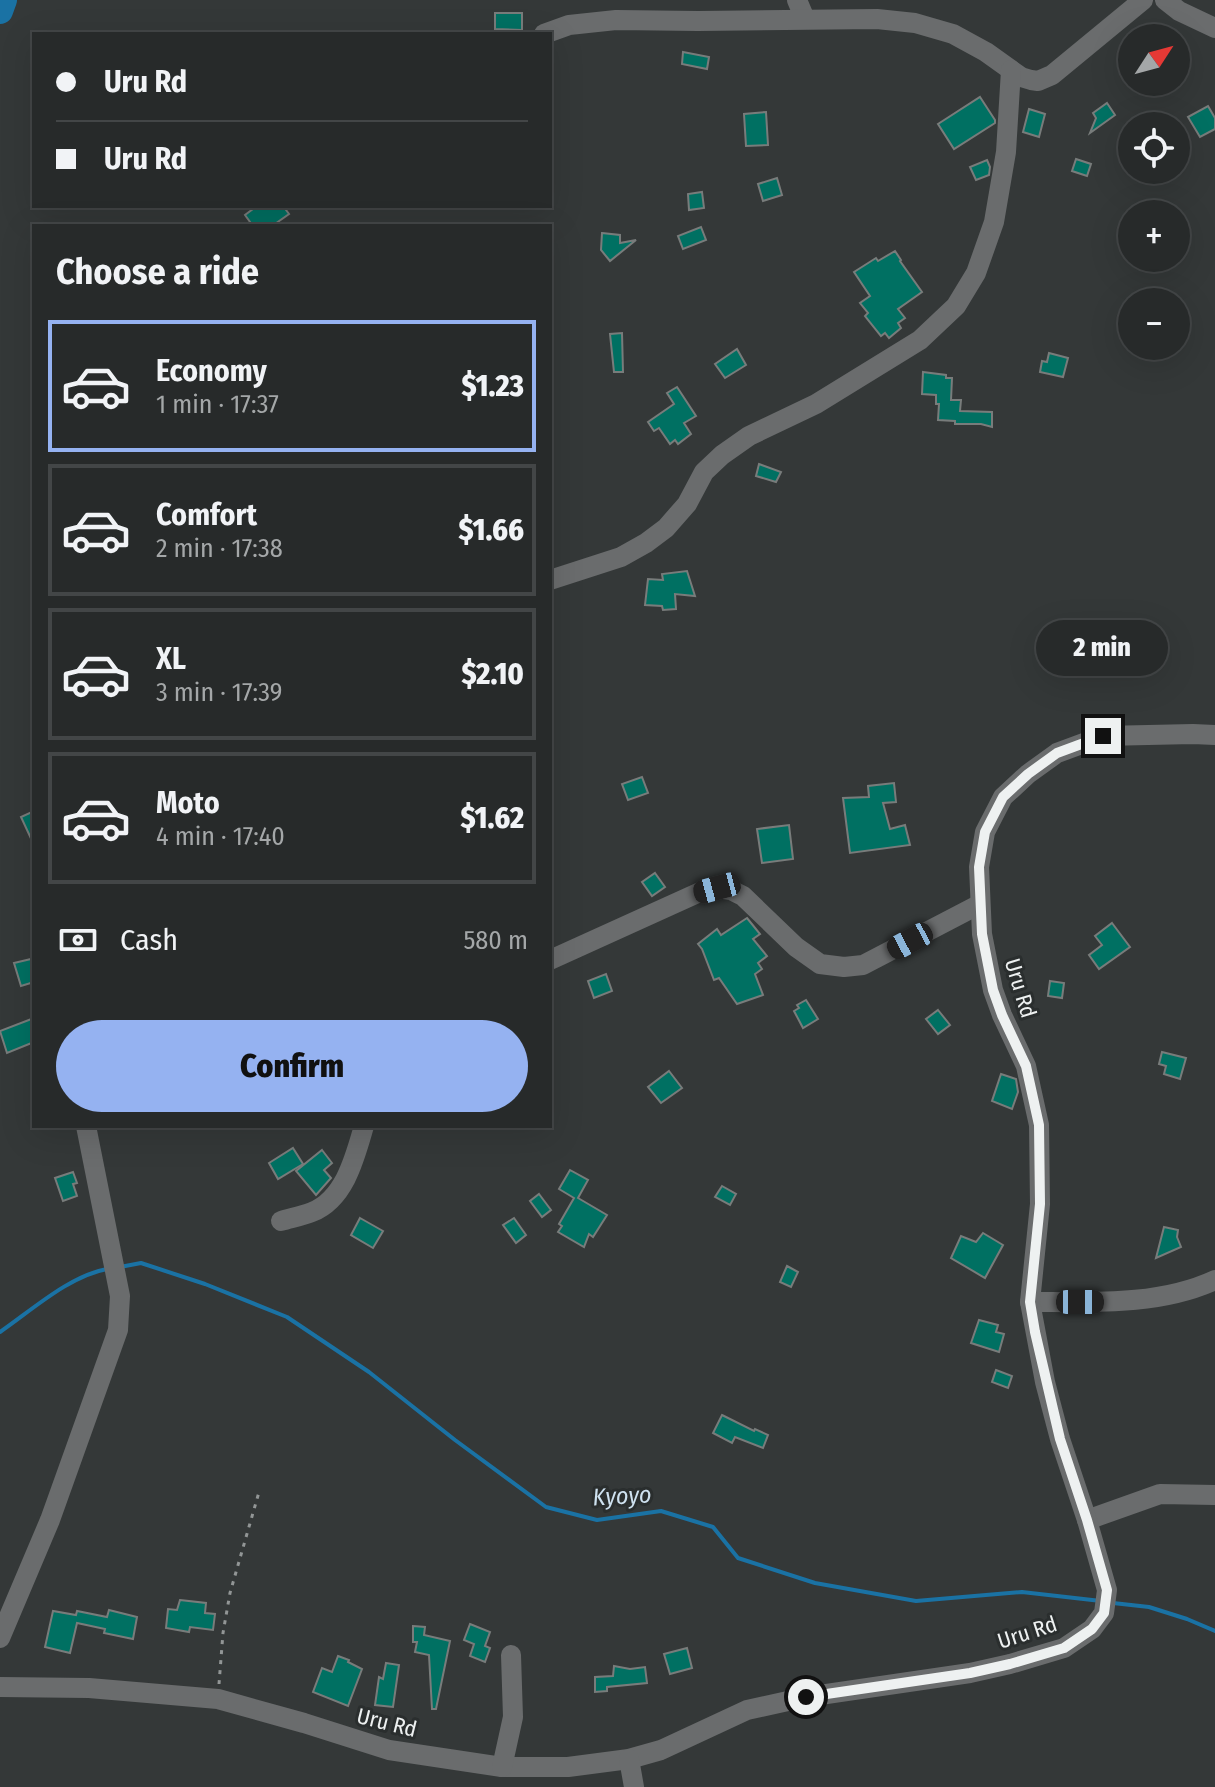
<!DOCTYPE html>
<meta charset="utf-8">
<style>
:root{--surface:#272a2a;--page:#333636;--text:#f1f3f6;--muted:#a4a7a8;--line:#434647;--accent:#95b2f1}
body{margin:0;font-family:"Fira Sans Condensed",sans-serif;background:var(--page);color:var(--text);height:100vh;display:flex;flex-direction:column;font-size:30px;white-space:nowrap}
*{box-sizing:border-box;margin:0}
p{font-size:26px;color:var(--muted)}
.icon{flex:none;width:44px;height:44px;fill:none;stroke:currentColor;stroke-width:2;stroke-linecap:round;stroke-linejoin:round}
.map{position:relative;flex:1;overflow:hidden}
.sheet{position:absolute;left:32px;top:224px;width:520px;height:904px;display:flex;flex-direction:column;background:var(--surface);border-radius:0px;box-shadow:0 8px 32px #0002,0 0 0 2px var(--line)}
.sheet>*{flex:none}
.guide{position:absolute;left:32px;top:32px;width:520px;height:176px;border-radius:0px;box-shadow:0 8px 32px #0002,0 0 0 2px var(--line);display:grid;align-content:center;height:176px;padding:0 24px;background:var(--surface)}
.needle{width:52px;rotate:54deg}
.controls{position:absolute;left:1118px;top:24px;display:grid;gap:16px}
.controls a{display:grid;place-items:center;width:72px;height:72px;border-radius:50%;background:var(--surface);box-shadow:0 8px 32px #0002,0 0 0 2px var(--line);font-size:40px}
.end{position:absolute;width:36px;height:36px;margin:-18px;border:10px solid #eef1f1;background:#111;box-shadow:0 0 0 4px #111}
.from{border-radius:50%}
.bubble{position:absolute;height:56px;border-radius:28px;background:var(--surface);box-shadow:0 8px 32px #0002,0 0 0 2px var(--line);font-size:26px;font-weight:800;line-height:56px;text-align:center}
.car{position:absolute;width:24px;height:48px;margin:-24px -12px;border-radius:10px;box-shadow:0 0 6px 2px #0007;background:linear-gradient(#222 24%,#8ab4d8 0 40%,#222 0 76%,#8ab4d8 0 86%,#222 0)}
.guide b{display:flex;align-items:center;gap:28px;height:76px;font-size:30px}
.guide b+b{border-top:2px solid var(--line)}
.guide i{width:20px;height:20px;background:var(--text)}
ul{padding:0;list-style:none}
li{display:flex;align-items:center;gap:24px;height:132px;margin:0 16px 12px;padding:0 8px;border:4px solid var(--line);border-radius:0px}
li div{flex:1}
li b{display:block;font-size:30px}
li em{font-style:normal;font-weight:800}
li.active{border-color:var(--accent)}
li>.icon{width:72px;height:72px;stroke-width:1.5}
h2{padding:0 24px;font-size:36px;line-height:96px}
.pay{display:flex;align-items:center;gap:20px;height:88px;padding:0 24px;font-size:30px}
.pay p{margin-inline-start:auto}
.action{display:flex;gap:16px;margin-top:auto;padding:16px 24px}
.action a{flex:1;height:92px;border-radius:48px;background:var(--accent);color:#111;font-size:32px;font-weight:800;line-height:92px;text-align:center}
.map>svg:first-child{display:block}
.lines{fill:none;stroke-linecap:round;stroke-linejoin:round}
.stream{stroke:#1a72a4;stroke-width:4}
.river{stroke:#1a72a4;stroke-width:26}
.building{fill:#007062;stroke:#787c7b;stroke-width:2}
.path{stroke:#929696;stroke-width:3;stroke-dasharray:4 6;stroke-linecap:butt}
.minor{stroke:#6a6c6d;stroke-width:20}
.route{stroke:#eef1f1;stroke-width:10}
.labels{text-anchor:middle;stroke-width:6;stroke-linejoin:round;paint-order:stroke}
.street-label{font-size:22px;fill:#eef1f1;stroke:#2a2e2e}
.water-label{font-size:24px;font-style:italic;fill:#cfe2f0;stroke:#2a2e2e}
</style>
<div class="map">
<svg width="1215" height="1787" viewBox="0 0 1215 1787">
<rect width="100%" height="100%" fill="#343838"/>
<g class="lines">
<g class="stream">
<path d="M120,1267L141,1263L205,1284L287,1317L369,1372L455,1440L546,1507L597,1520L661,1511L713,1527L738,1558L815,1583L916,1601L1022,1592L1101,1601"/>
<path d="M0,1332C32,1310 69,1276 107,1269"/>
<path d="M1113,1603L1149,1607L1187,1619L1215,1631"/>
</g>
<path class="river" d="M0,11L4,0"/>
</g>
<g class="building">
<path d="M495,13H522V30L495,29Z"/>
<path d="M683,52L709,57L707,69L682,64Z"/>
<path d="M980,97L995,120V123L954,149L938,124Z"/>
<path d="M1107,103L1115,115L1090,133L1096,118L1093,113Z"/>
<path d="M1208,106L1215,118V129L1200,137L1188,117Z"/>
<path d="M1029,109L1045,114L1039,137L1023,132Z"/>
<path d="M766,112L768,145L746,146L744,114Z"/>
<path d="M1076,159L1091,164L1087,176L1072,171Z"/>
<path d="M987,160L990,167L989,175L976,180L970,167Z"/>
<path d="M777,178L782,195L763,201L758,184Z"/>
<path d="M702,192L704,208L689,210L688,194Z"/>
<path d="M257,206H283L289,214L272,226H253L245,215Z"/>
<path d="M701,227L706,240L683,249L678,236Z"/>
<path d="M602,233L620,235V243L636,240L610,261L601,250Z"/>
<path d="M895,251L901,260L900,261L922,292L898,309L905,318L898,323L901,328L889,338L885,333L881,336L865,316L868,313L860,303L870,296L854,272L876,258L878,261Z"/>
<path d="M622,333L623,372H614L610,334Z"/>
<path d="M737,349L746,365L725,378L715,364Z"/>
<path d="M1049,353L1068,358L1063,377L1040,372L1042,361L1047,362Z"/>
<path d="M923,372L946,375V378H952L951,400H961L960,411L992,412V427L981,424H955V421L938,420L939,404H936V395L922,394Z"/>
<path d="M677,387L696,416L684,423L691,434L678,444L675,440L670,444L659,428L654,431L648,422L674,404L667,393Z"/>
<path d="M759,464L781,472L776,482L756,476Z"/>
<path d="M687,571L695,596L675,594L676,609L663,610L662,606L645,605L648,579L663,580L662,574Z"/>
<path d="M642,777L648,793L628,800L622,784Z"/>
<path d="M894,783L896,802L883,803L890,829L905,825L910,845L850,853L843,798L869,797L868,786Z"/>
<path d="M34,811V845L21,817Z"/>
<path d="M789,825L793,859L762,863L757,829Z"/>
<path d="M655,873L665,887L652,896L642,882Z"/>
<path d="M747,918L760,934L753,939L767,956L758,963L762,969L755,974L763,995L737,1004L719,978L714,980L702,949L698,944L717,929L721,935Z"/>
<path d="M1112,923L1130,947L1099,969L1089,955L1102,945L1095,936Z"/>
<path d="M31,959L34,969V982L21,986L14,963Z"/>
<path d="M606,974L612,991L594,998L588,981Z"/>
<path d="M1050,981L1064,983L1062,998L1048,996Z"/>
<path d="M806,1000L818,1019L803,1028L794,1011L799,1008L797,1005Z"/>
<path d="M938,1010L950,1025L938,1034L926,1019Z"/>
<path d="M34,1018V1042L7,1053L0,1031Z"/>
<path d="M1162,1052L1186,1058L1180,1079L1164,1074L1166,1066L1159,1064Z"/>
<path d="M669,1071L682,1088L661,1103L648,1087Z"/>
<path d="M1001,1074L1016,1079L1018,1092L1012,1109L992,1101Z"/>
<path d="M293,1148L303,1164L278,1179L269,1163Z"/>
<path d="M322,1150L332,1163L324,1170L331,1178L316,1195L296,1171Z"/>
<path d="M570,1170L588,1180L578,1198L607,1215L593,1237L589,1234L584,1247L558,1232L562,1226L559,1224L574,1198L559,1189Z"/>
<path d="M73,1172L77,1183L73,1184L77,1196L63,1201L55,1178Z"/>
<path d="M722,1186L736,1194L730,1205L715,1197Z"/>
<path d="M539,1194L551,1210L542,1217L530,1201Z"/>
<path d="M360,1218L383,1231L373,1248L351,1235Z"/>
<path d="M514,1218L526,1235L516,1243L503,1225Z"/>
<path d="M1164,1227L1178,1230L1177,1237L1181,1247L1156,1258Z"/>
<path d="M983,1233L1003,1245L985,1278L951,1258L961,1236L976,1242Z"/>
<path d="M787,1266L798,1272L791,1287L780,1282Z"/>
<path d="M979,1320L998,1325L996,1332L1004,1334L999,1352L971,1343Z"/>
<path d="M996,1370L1012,1376L1008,1388L992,1382Z"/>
<path d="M722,1415L754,1431L755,1429L768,1435L763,1448L735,1437L732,1443L713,1433Z"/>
<path d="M180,1600L206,1603L205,1613L215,1614L213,1630L190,1627L189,1632L166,1628L168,1609L177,1610Z"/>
<path d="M109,1610L137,1617L133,1639L104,1633L105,1629L77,1623L70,1653L45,1647L53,1611L76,1615L77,1611L107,1617Z"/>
<path d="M470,1624L490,1632L485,1646L490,1648L485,1662L470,1656L474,1644L464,1640Z"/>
<path d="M413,1626L425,1627L424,1635L450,1641L436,1709H432L429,1655L415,1652L417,1642H413Z"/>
<path d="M687,1648L692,1668L670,1674L664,1654Z"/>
<path d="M338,1656L349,1660L348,1662L362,1669L348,1706L313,1692L322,1668L332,1672Z"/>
<path d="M386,1663L399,1665L393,1707L375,1705L379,1677L383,1679Z"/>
<path d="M614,1666L630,1669L645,1667L647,1683L607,1687V1691L595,1692V1677L613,1676Z"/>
</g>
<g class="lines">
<path class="path" d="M219,1684L223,1633L230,1593L259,1492"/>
<g class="minor">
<path d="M797,0L805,19"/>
<path d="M1165,0L1179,11L1215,28"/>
<path d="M544,34L569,25L616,20L698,21L877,19L915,23L953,34L986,52L1021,77L1031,80L1038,81L1052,75L1143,0"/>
<path d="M550,580L621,557L646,543L666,528L687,504L704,472L722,455L749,436L816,404L920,340L956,306L976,273L994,222L1006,152L1011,70"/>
<path d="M550,960L700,892L717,888L731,890L743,896L796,947L820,964L844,967L863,965L980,904"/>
<path d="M281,1221C291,1218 302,1216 312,1212C345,1199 355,1157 364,1126"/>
<path d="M1030,1302C1091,1302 1159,1306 1215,1280"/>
<path d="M1087,1520L1160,1494L1215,1495"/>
<path d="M0,1638L50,1520L118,1330L120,1296L86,1126"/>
<path d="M0,1687L89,1688L218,1699L304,1723L389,1750L502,1767H568L629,1759L661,1750L747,1710L806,1697L970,1673L1010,1664L1064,1648L1092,1629L1104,1613L1107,1590L1087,1520L1060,1439L1045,1382L1030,1302L1040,1204L1039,1125L1026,1066L1002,1015L993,990L982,934L979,867L985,832L1003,797L1028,774L1057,753L1103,736L1193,734L1215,735"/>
<path d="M629,1759L634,1787"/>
<path d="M502,1767L513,1717L511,1655"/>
</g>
</g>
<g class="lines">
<path class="route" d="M806,1697L970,1673L1010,1664L1064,1648L1092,1629L1104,1613L1107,1590L1087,1520L1060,1439L1035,1332L1030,1302L1040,1204L1039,1125L1026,1066L1002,1015L993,990L982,934L979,867L985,832L1003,797L1028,774L1057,753L1103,736"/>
</g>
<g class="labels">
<g class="street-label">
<text transform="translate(1021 988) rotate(73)" y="8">Uru Rd</text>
<text transform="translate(1027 1632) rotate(-18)" y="8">Uru Rd</text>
<text transform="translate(387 1722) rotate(14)" y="8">Uru Rd</text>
</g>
<g class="water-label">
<text transform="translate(622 1496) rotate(-3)" y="8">Kyoyo</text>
</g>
</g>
</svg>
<div class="controls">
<a><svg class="needle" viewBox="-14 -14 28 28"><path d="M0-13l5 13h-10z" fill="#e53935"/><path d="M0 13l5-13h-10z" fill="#a4a7a8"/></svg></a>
<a><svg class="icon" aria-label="locate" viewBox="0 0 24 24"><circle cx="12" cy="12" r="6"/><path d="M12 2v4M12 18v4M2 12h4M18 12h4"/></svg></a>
<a>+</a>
<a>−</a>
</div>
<i class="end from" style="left:806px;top:1697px"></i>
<i class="end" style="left:1103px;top:736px"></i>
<div class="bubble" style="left:1036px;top:620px;width:132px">2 min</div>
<i class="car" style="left:717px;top:888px;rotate:255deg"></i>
<i class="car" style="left:910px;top:941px;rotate:242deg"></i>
<i class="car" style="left:1080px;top:1302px;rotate:90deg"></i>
<div class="guide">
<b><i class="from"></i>Uru Rd</b>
<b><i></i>Uru Rd</b>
</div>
<section class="sheet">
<h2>Choose a ride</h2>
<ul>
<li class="active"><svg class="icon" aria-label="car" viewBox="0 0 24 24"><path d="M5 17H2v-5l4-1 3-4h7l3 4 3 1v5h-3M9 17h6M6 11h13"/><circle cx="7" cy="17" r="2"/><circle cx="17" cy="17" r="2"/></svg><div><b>Economy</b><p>1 min · 17:37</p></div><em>$1.23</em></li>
<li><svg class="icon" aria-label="car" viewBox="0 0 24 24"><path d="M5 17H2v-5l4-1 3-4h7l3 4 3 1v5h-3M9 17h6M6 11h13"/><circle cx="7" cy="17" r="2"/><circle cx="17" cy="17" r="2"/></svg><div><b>Comfort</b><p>2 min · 17:38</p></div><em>$1.66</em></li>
<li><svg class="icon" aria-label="car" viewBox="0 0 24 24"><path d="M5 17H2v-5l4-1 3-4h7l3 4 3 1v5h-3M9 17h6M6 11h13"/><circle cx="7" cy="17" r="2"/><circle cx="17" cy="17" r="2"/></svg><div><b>XL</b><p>3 min · 17:39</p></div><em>$2.10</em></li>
<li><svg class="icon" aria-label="car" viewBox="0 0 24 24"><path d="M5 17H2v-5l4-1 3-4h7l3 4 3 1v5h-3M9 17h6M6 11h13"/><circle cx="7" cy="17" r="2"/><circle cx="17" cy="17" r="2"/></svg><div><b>Moto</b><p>4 min · 17:40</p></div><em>$1.62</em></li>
</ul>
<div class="pay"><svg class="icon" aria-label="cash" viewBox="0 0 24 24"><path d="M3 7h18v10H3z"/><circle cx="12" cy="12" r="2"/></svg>Cash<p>580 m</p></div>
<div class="action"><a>Confirm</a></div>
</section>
</div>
